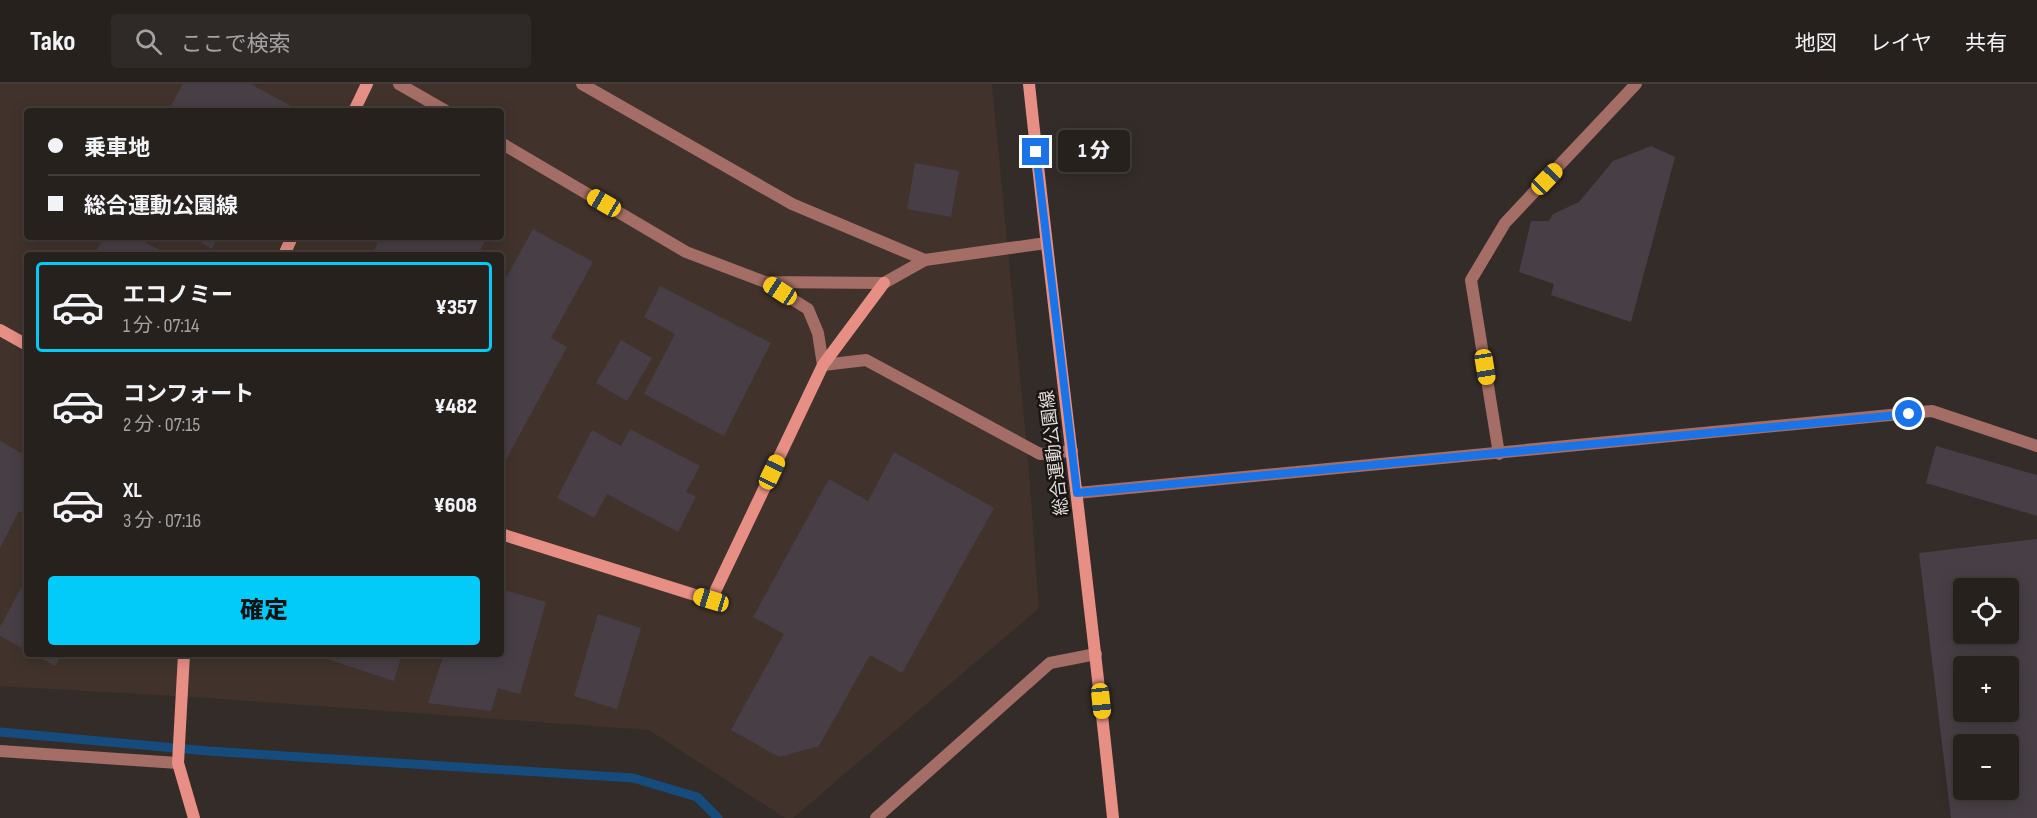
<!DOCTYPE html>
<html lang="ja">
<meta charset="utf-8">
<style>
:root{--surface:#27211e;--page:#2f2927;--text:#f1f3f6;--muted:#a4a3a4;--line:#433e3c;--accent:#02cbf9}
body{margin:0;font-family:"Sofia Sans Condensed","Noto Sans JP",sans-serif;background:var(--page);color:var(--text);height:100vh;display:flex;flex-direction:column;font-size:22px;white-space:nowrap}
*{box-sizing:border-box;margin:0}
p{font-size:20px;color:var(--muted)}
.icon{flex:none;width:33px;height:33px;fill:none;stroke:currentColor;stroke-width:2;stroke-linecap:round;stroke-linejoin:round}
.map{position:relative;flex:1;overflow:hidden}
.side{position:absolute;left:24px;top:168px;width:480px;height:405px;display:flex;flex-direction:column;background:var(--surface);border-radius:6px;box-shadow:0 3px 15px #0003,0 0 0 2px var(--line)}
.side>*{flex:none}
.guide{position:absolute;left:24px;top:24px;width:480px;height:132px;border-radius:6px;box-shadow:0 3px 15px #0003,0 0 0 2px var(--line);display:grid;align-content:center;height:132px;padding:0 24px;background:var(--surface)}
.fabs{position:absolute;left:1953px;top:494px;display:grid;gap:12px}
.fabs a{display:grid;place-items:center;width:66px;height:66px;border-radius:6px;background:var(--surface);box-shadow:0 3px 15px #0003,0 0 0 2px var(--line);font-size:30px}
.end{position:absolute;width:27px;height:27px;margin:-14px;border:8px solid #1a73e8;background:#fff;box-shadow:0 0 0 3px #fff}
.from{border-radius:50%}
.bubble{position:absolute;height:42px;border-radius:6px;background:var(--surface);box-shadow:0 3px 15px #0003,0 0 0 2px var(--line);font-size:20px;font-weight:800;line-height:42px;text-align:center}
.car{position:absolute;width:18px;height:36px;margin:-18px -9px;border-radius:8px;box-shadow:0 0 4px 2px #0007;background:linear-gradient(#f5c518 24%,#345 0 40%,#f5c518 0 76%,#345 0 86%,#f5c518 0)}
.guide b{display:flex;align-items:center;gap:21px;height:57px;font-size:22px}
.guide b+b{border-top:2px solid var(--line)}
.guide i{width:15px;height:15px;background:var(--text)}
ul{padding:10px 0 0;list-style:none}
li{display:flex;align-items:center;gap:18px;height:90px;margin:0 12px 9px;padding:0 12px;border:3px solid transparent;border-radius:6px}
li div{flex:1}
li b{display:block;font-size:22px}
li em{font-style:normal;font-weight:800}
li.on{border-color:var(--accent)}
li>.icon{width:54px;height:54px;stroke-width:1.5}
.action{display:flex;gap:12px;margin-top:auto;padding:12px 24px}
.action a{flex:1;height:69px;border-radius:6px;background:var(--accent);color:#111;font-size:24px;font-weight:800;line-height:69px;text-align:center}
header{display:flex;align-items:center;gap:36px;box-sizing:border-box;height:84px;padding:0 30px;background:var(--surface);border-bottom:2px solid var(--line)}
header strong{font-size:28px}
nav{display:flex;gap:33px;margin-inline-start:auto;font-size:21px}
.search{width:420px;height:54px;background:var(--page);display:flex;align-items:center;gap:15px;box-sizing:border-box;padding:0 21px;border-radius:6px;color:var(--muted);font-size:22px}
.map>svg:first-child{display:block}
.built{fill:#41332c;fill-rule:evenodd}
.lines{fill:none;stroke-linecap:round;stroke-linejoin:round}
.stream{stroke:#154c7d;stroke-width:9}
.building{fill:#473f45;fill-rule:evenodd}
.street{stroke:#a46d66;stroke-width:12}
.secondary{stroke:#e78f84;stroke-width:12}
.route{stroke:#1a73e8;stroke-width:8}
.labels{text-anchor:middle;stroke-width:5;stroke-linejoin:round;paint-order:stroke}
.street-label{font-size:18px;fill:#e2ddda;stroke:#191513}
</style>
<header>
<strong>Tako</strong>
<div class="search"><svg class="icon" aria-label="search" viewBox="0 0 24 24"><circle cx="10" cy="10" r="6"/><path d="M15 15l6 6"/></svg>ここで検索</div>
<nav><a>地図</a><a>レイヤ</a><a>共有</a></nav>
</header>
<div class="map">
<svg width="2037" height="734" viewBox="0 0 2037 734">
<rect width="100%" height="100%" fill="#342c28"/>
<path class="built" d="M0,0H992L1028,376L1039,524L793,734H785L649,646L209,614L0,602ZM27,27H501V153H27ZM27,171H501V570H27Z"/>
<g class="lines">
<path class="stream" d="M0,648L208,667L633,694L697,713L718,734"/>
</g>
<g class="building">
<path d="M183,0H251L291,22L289,27H168Z"/>
<path d="M1651,62L1675,73L1631,238L1551,211L1554,200L1519,188L1531,137H1549L1553,130L1579,118L1613,77Z"/>
<path d="M915,79L959,87L951,133L907,125Z"/>
<path d="M533,145L593,178L551,254L567,263L501,385V203Z"/>
<path d="M104,153H135L169,171H94Z"/>
<path d="M191,153H218L212,165Z"/>
<path d="M380,153H487L478,171H372Z"/>
<path d="M660,202L771,259L724,352L644,310L675,250L644,233Z"/>
<path d="M621,256L652,274L627,317L596,299Z"/>
<path d="M630,345L700,382L686,408L696,413L678,448L607,410L594,434L557,414L592,346L621,362Z"/>
<path d="M0,357L27,372V431L19,427L0,464Z"/>
<path d="M1936,362L2037,391V432L1926,399Z"/>
<path d="M894,368L994,424L902,589L870,571L819,662L779,673L731,646L784,550L753,533L829,395L868,417Z"/>
<path d="M2037,455V734H1951L1919,469ZM1964,504H2008V549H1964ZM1964,582H2008V627H1964ZM1964,660H2008V705H1964Z"/>
<path d="M27,493V567L0,552V543Z"/>
<path d="M501,505L546,518L520,610L498,604L491,627L428,619L444,570H501Z"/>
<path d="M598,530L641,544L617,625L574,612Z"/>
<path d="M33,570H62L55,582Z"/>
<path d="M312,570H402L394,597Z"/>
</g>
<g class="lines">
<g class="street">
<path d="M399,0L446,27"/>
<path d="M582,0L792,120L925,176"/>
<path d="M501,59L686,168L765,198L884,199L925,176L1046,159"/>
<path d="M766,199L808,225L818,249L823,281L866,276L1040,370L1072,367"/>
<path d="M1499,370L1471,196L1505,139L1636,0"/>
<path d="M1077,409L1932,327L2037,362"/>
<path d="M0,667L178,679"/>
<path d="M876,734L1050,579L1096,570"/>
</g>
<g class="secondary">
<path d="M1029,0C1055,245 1088,489 1113,734"/>
<path d="M354,27L367,0"/>
<path d="M284,171L292,153"/>
<path d="M0,246L27,261"/>
<path d="M501,450L711,516L823,281L884,199"/>
<path d="M184,570L178,679L194,734"/>
</g>
</g>
<g class="lines">
<path class="route" d="M1036,68L1077,409L1909,330"/>
</g>
<g class="labels">
<g class="street-label">
<text transform="translate(1054 369) rotate(-97)" y="6">総合運動公園線</text>
</g>
</g>
</svg>
<div class="fabs">
<a><svg class="icon" aria-label="locate" viewBox="0 0 24 24"><circle cx="12" cy="12" r="6"/><path d="M12 2v4M12 18v4M2 12h4M18 12h4"/></svg></a>
<a>+</a>
<a>−</a>
</div>
<i class="end from" style="left:1909px;top:330px"></i>
<i class="end" style="left:1036px;top:68px"></i>
<div class="bubble" style="left:1058px;top:46px;width:72px">1 分</div>
<i class="car" style="left:1547px;top:95px;rotate:44deg"></i>
<i class="car" style="left:604px;top:119px;rotate:300deg"></i>
<i class="car" style="left:780px;top:207px;rotate:303deg"></i>
<i class="car" style="left:1485px;top:283px;rotate:171deg"></i>
<i class="car" style="left:772px;top:388px;rotate:25deg"></i>
<i class="car" style="left:711px;top:516px;rotate:287deg"></i>
<i class="car" style="left:1101px;top:617px;rotate:174deg"></i>
<div class="guide">
<b><i class="from"></i>乗車地</b>
<b><i></i>総合運動公園線</b>
</div>
<section class="side">
<ul>
<li class="on"><svg class="icon" aria-label="car" viewBox="0 0 24 24"><path d="M5 17H2v-5l4-1 3-4h7l3 4 3 1v5h-3M9 17h6M6 11h13"/><circle cx="7" cy="17" r="2"/><circle cx="17" cy="17" r="2"/></svg><div><b>エコノミー</b><p>1 分 · 07:14</p></div><em>¥357</em></li>
<li><svg class="icon" aria-label="car" viewBox="0 0 24 24"><path d="M5 17H2v-5l4-1 3-4h7l3 4 3 1v5h-3M9 17h6M6 11h13"/><circle cx="7" cy="17" r="2"/><circle cx="17" cy="17" r="2"/></svg><div><b>コンフォート</b><p>2 分 · 07:15</p></div><em>¥482</em></li>
<li><svg class="icon" aria-label="car" viewBox="0 0 24 24"><path d="M5 17H2v-5l4-1 3-4h7l3 4 3 1v5h-3M9 17h6M6 11h13"/><circle cx="7" cy="17" r="2"/><circle cx="17" cy="17" r="2"/></svg><div><b>XL</b><p>3 分 · 07:16</p></div><em>¥608</em></li>
</ul>
<div class="action"><a>確定</a></div>
</section>
</div>
